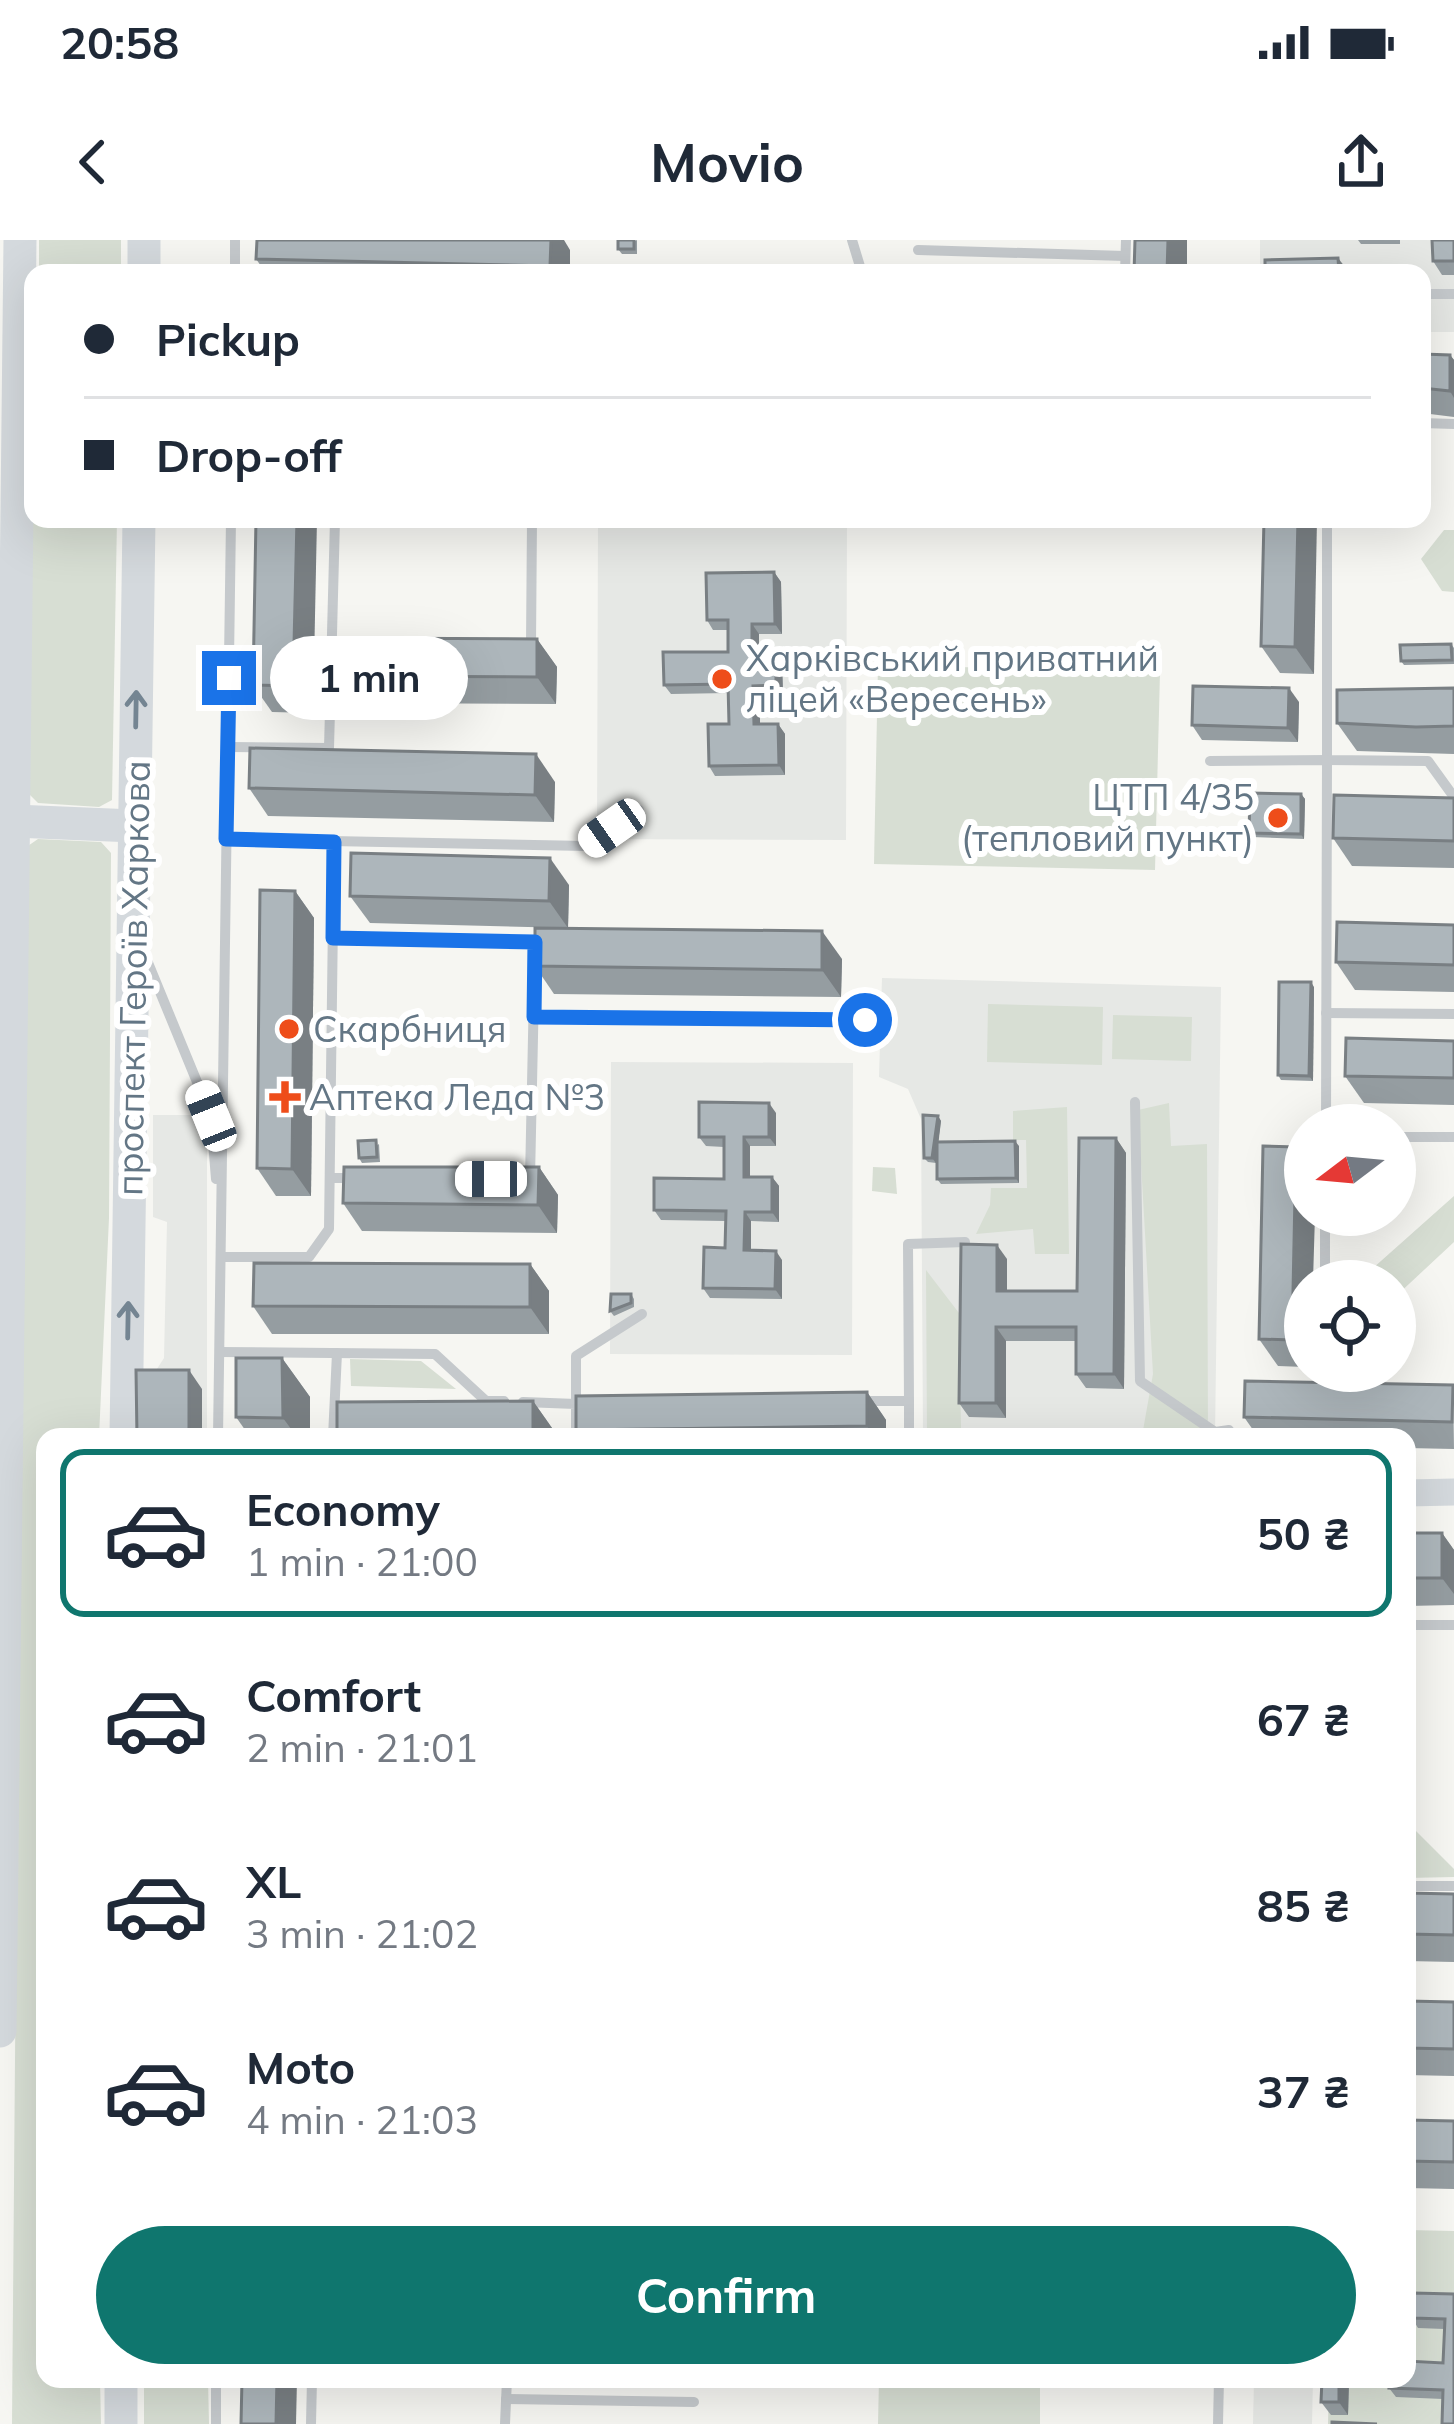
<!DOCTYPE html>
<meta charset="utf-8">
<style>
:root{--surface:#fff;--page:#f2f2f3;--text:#1f2937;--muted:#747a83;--line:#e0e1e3;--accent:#0f766e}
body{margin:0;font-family:Mulish,sans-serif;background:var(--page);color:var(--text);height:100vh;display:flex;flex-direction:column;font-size:45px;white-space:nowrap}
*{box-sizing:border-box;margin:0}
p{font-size:39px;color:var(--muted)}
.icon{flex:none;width:66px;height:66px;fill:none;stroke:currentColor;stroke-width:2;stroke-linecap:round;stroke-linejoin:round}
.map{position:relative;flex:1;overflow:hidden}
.details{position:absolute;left:36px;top:1188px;width:1380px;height:960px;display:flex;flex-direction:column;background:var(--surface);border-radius:24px;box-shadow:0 12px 48px #0002}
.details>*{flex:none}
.banner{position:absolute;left:24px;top:24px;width:1407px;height:264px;border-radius:24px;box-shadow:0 12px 48px #0002;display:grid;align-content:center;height:264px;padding:0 60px;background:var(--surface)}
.needle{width:78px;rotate:254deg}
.fabs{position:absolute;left:1284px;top:864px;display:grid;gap:24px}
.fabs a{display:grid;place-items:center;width:132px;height:132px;border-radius:50%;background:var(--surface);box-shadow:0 12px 48px #0002;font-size:60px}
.end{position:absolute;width:54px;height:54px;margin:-27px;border:15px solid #1a73e8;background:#fff;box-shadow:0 0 0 6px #fff}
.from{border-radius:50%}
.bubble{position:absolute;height:84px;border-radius:42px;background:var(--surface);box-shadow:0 12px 48px #0002;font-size:39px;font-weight:700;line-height:84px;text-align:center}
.car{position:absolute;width:36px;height:72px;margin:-36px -18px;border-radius:15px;box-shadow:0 0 9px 3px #0007;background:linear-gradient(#fff 24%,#345 0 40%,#fff 0 76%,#345 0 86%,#fff 0)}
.banner b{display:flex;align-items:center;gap:42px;height:114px;font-size:45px}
.banner b+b{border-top:3px solid var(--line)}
.banner i{width:30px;height:30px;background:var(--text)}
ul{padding:21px 0 0;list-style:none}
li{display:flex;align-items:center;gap:36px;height:168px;margin:0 24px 18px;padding:0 36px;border:6px solid transparent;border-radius:24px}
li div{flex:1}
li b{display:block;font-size:45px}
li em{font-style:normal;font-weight:700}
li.current{border-color:var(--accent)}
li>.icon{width:108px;height:108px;stroke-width:1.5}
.primary-button{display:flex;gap:24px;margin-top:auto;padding:24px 60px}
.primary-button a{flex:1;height:138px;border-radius:72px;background:var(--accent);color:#fff;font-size:48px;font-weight:700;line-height:138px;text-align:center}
.status{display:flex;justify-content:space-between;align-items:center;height:84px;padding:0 60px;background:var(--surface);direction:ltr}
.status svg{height:33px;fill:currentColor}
header{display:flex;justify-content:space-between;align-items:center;height:156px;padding:0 60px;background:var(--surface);font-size:54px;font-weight:700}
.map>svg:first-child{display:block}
.built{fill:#e6e8e5}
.green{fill:#d7ded3}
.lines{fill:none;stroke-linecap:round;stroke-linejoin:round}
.lane{stroke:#c5c9cc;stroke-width:10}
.secondary{stroke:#d4d9dd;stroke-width:27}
.primary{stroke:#d4d9dd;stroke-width:33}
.wall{fill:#959da1}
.shaded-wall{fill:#797f83}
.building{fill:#adb6bb;stroke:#797f83;stroke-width:3}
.oneway{stroke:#748592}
.route{stroke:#1a73e8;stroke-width:15}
.poi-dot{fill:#ee4d1a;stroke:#fff;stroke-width:4.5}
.labels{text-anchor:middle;stroke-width:12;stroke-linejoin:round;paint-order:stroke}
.poi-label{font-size:36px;fill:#637685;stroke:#fff;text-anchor:start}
.street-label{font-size:36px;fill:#637685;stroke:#fff}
</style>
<div class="status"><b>20:58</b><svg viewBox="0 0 49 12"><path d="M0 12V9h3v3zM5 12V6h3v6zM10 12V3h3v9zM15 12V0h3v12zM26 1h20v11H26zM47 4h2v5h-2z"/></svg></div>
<header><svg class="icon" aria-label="back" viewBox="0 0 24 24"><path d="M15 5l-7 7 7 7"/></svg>Movio<svg class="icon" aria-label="share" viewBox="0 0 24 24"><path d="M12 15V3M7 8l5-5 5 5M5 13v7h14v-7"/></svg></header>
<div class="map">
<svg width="1454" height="2184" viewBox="0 0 1454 2184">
<rect width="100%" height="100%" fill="#f6f6f2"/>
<g class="built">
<path d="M1260,0H1454V92H1422V33H1260Z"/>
<path d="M598,279H847L846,600L597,599Z"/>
<path d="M882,738L1221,747L1215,1197H923L921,879L908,849L879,837Z"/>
<path d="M611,822L853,823L852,1115L610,1114Z"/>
<path d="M153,875H207V1197H154L155,1132L164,1118L167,982L153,977Z"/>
<path d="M1254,2139H1313L1312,2184H1253Z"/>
</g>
<g class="green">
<rect x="39" y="0" width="82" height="33"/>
<path d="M33,279H117L112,560L99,567L38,563L26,551Z"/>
<path d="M1444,290H1454V352L1442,351L1421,319Z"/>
<path d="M878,425L1160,432L1155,630L874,624Z"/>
<path d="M38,599L101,602L111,613L109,978L99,1197H45V2139H100L101,2184H12L25,608Z"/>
<path d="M988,764L1103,767L1102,825L987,822Z"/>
<path d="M1113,775L1192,777L1191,821L1112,819Z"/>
<path d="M1169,863L1171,906L1207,904L1208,1197L1142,1196L1153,1134L1138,870Z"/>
<path d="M1067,867L1069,1014H1035L1033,989L976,994L990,965L991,948H1027L1026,900H1013V871Z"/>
<path d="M873,927L895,928L897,954L872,951Z"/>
<path d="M1454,956V1002L1395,1057V1041H1375L1372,1029Z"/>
<path d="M926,1030L959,1073L961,1188L1036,1197H927Z"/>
<path d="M350,1119L421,1121L456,1149L351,1146Z"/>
<path d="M1407,1582L1454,1629V1637L1407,1638Z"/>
<path d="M1407,1990L1454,1991V2184H1328L1329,2139H1407Z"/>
<path d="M144,2139H208L209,2184H144Z"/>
<path d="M879,2139H1040V2184H878Z"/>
</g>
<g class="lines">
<g class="lane">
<path d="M852,0L862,33"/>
<path d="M918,10L1125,16"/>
<path d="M235,33V0"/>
<path d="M1125,33L1126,0"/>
<path d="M1422,54H1454"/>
<path d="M1422,183L1454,184"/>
<path d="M1327,279V520L1428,521L1454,557"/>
<path d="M521,404H531L532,279"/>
<path d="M228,507L329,508L335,279"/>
<path d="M1210,521L1327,520L1326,885"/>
<path d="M227,599L586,606L639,570"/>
<path d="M333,698L535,702L530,939"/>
<path d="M144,713L211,876L216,939"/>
<path d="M1326,773L1454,774"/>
<path d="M534,777L865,780"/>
<path d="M1135,862L1140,1141L1215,1192L1229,1190"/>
<path d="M1395,897H1454"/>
<path d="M330,938H355"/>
<path d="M221,1017H309L329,989L334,601"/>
<path d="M1325,1041V975"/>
<path d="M220,1112L435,1114L486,1161H504"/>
<path d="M1325,1152V1131"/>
<path d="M858,1161H909V1197"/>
<path d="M909,1161L908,1004L965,1002"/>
<path d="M523,1162L576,1164V1197"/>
<path d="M588,1163L576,1164V1116L642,1074"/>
<path d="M218,1197L231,279"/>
<path d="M333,1197L337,1113"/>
<path d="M1407,1385H1454"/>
<path d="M1407,1646H1454"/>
<path d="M216,2139V2184"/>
<path d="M506,2159L694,2162"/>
<path d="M311,2184L312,2139"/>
<path d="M505,2184L507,2139"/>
<path d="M1218,2184L1219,2139"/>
</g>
<path class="secondary" d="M1407,1253L1454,1252"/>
<g class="primary">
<path d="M144,33V0"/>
<path d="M14,581L134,586"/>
<path d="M126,1197L139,279"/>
<path d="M0,1791L20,0"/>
<path d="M121,2184V2139"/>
</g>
</g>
<g class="wall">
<path d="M637,0V14H622L618,9Z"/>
<path d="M1358,0H1400V4H1361Z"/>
<path d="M1454,0V35H1442L1433,21Z"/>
<path d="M570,10V33H266L256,19Z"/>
<path d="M1422,114L1450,115L1454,120V177L1422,173Z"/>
<path d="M256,279L313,473L272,472L253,445Z"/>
<path d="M1264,279L1314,434L1280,433L1261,406Z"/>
<path d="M774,332L781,342L782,394H759V413H776L782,422L783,455H760V484H778L785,494V535L715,536L709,526L729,484L728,453L671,454L664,445L728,412V390H713L707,380Z"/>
<path d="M537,399L557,427L556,464L356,463L337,436Z"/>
<path d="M1451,404L1454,408V424L1404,425L1401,421Z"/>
<path d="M1454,448V514L1357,511L1337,483Z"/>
<path d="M1299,462L1298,502L1202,500L1192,485Z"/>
<path d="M555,542L554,582L268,576L249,548Z"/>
<path d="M1301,554L1305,559L1304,599L1252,597L1249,593Z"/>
<path d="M1454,558V628L1352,626L1333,598Z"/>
<path d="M569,645L568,688L370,683L350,656Z"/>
<path d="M295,651L314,678L311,956H276L257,928Z"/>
<path d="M1454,685V752L1355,750L1336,722Z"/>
<path d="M842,719L841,757L554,754L535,726Z"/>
<path d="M1314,747L1313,841L1281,840L1278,835Z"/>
<path d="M1454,801V865L1364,863L1345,836Z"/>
<path d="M776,873V906H750V937H772L779,946V982L751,981V1011L782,1020V1059L710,1058L703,1048L725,1008V981L661,980L654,970L724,939V907L706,906L699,897Z"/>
<path d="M938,876L941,881L938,902L1019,906V943L941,944L937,939V913L936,923L928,922L924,918Z"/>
<path d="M1116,898L1126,913L1124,1149L1086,1148L1076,1134V1101H1006V1178L969,1177L959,1163L1007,1019V1051H1077Z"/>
<path d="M379,904L380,922L362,923L359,918Z"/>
<path d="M1296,907L1305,919V1127L1278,1126L1259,1099Z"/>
<path d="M539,927L558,955L557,993L362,991L343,963Z"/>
<path d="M530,1024L549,1051V1094H272L253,1066Z"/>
<path d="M631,1054L634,1059V1067L614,1076L610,1071Z"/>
<path d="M282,1118L310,1157V1197H250L236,1177Z"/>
<path d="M1453,1145L1454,1209L1407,1208V1197H1258L1244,1177Z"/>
<path d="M867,1152L886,1180V1197H581L576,1190Z"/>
<path d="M533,1161L552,1188V1197H339L337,1194Z"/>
<path d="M1407,1293H1442L1454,1310V1365L1407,1366Z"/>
<path d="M1407,1653L1454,1654V1722L1407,1721Z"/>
<path d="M1407,1761L1454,1762V1836L1407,1835Z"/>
<path d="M1407,1880L1454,1881V1949L1407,1948Z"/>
<path d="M1407,2013L1416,2026L1415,2053L1454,2054L1443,2159L1396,2157L1389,2148L1443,2123L1444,2089L1418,2088L1412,2078L1413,2054H1407Z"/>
<path d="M515,2139H703V2148L518,2144Z"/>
<path d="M1322,2139H1349L1348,2175H1331L1321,2162Z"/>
</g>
<g class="shaded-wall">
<path d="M551,0H564L570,10V33H556L550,26Z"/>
<path d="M1168,0H1187V33H1167Z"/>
<path d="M1338,18L1345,27V33H1339Z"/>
<path d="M1450,115L1454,120V158L1450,151Z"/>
<path d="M297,279H317L313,473L293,446Z"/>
<path d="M1298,279H1317L1314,434L1295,407Z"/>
<path d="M774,332L781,342L782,394L775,384Z"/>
<path d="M752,384L759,394V423L752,413Z"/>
<path d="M537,399L557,427L556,464L537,437Z"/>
<path d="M776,413L782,422L783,455L776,445Z"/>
<path d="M753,446L760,455V494L754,484Z"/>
<path d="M1289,448L1299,462L1298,502L1288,488Z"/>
<path d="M778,484L785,494V535L779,525Z"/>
<path d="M536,514L555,542L554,582L535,555Z"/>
<path d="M1301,554L1305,559L1304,599L1301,594Z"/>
<path d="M550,618L569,645L568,688L549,661Z"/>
<path d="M295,651L314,678L311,956L292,929Z"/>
<path d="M822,691L842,719L841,757L822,730Z"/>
<path d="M1311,742L1314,747L1313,841L1309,836Z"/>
<path d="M769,863L776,873V906L769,897Z"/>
<path d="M938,876L941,881L936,923L932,918Z"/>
<path d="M744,897L750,906V946L744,937Z"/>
<path d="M1116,898L1126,913L1124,1149L1114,1134Z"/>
<path d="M1015,901L1019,906V943L1016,938Z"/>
<path d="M1296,907L1305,919V975H1315L1313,1041H1305V1118L1292,1100Z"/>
<path d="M539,927L558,955L557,993L538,965Z"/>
<path d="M772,937L779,946V982L772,972Z"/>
<path d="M745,972L751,981V1020L744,1010Z"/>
<path d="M997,1005L1007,1019V1065L997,1051Z"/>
<path d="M776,1011L782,1020V1059L775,1049Z"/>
<path d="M530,1024L549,1051V1094L530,1067Z"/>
<path d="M996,1087L1006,1101V1178L996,1163Z"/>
<path d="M282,1118L310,1157V1197H297L283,1178Z"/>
<path d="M189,1130L202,1149V1197H189Z"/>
<path d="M867,1152L886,1180V1197H874L867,1186Z"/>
<path d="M533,1161L552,1188V1197H536L533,1193Z"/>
<path d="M1442,1293L1454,1310V1354L1442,1338Z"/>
<path d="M1407,2013L1416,2026L1415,2054L1407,2042Z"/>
<path d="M277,2139H297L296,2184H276Z"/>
<path d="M1339,2139H1349L1348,2175L1339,2162Z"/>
</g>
<g class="building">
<path d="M257,0H551L550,26L256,19Z"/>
<rect x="618" y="0" width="16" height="9"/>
<path d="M1135,0H1168L1167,33H1134Z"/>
<path d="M1432,0H1454V21H1433Z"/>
<path d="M1338,18L1339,33H1265V20Z"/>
<path d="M1422,114L1450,115V151L1422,148Z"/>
<path d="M256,279H297L293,446L253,445Z"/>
<path d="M1264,279H1298L1295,407L1261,406Z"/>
<path d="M774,332L775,384H752V413H776V445L753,446L754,484H778L779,525L709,526L708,484H729L728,444L664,445L663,412H728V380H707L706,333Z"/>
<path d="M337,398L537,399V437L337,436Z"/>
<path d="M1451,404L1452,420L1401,421L1400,405Z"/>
<path d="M1193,446L1289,448L1288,488L1192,485Z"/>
<path d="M1454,448V486L1416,487L1337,483V450Z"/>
<path d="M250,508L536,514L535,555L249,548Z"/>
<path d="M1250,553L1301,554V594L1249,593Z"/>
<path d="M1334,555L1454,558V601L1333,598Z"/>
<path d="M351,613L550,618L549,661L350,656Z"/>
<path d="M260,650L295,651L292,929L257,928Z"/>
<path d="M1337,682L1454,685V725L1336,722Z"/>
<path d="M535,688L822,691V730L535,726Z"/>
<path d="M1279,742H1311L1309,836L1278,835Z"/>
<path d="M1346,798L1454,801V838L1345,836Z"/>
<path d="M699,862L769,863V897H744V937H772V972H745L744,1010L776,1011L775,1049L703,1048L704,1007L725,1008L726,971L654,970V938L724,939V897H699Z"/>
<path d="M923,875L938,876L932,918H924Z"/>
<path d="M1079,898H1116L1114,1134H1076V1087H996V1163H959L961,1004L997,1005V1051H1077Z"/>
<path d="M376,900L377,917L359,918L358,901Z"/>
<path d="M1015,901L1016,938L937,939V902Z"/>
<path d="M1263,906L1296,907L1292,1100L1259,1099Z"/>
<path d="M344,927H539L538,965L343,963Z"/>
<path d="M254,1023L530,1024V1067L253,1066Z"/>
<path d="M611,1054H631V1063L610,1071Z"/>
<path d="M236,1118H282L283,1178L236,1177Z"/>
<path d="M136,1130H189V1197H137Z"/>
<path d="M1245,1141L1453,1145L1452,1182L1244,1177Z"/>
<path d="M867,1152V1186L576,1190V1156Z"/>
<path d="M533,1161V1193L337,1194V1162Z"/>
<rect x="1407" y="1293" width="35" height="45"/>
<path d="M1407,1653L1454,1654V1695L1407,1694Z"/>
<path d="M1407,1761L1454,1762V1809L1407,1808Z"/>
<path d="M1407,1880L1454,1881V1922L1407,1921Z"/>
<path d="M1413,2053L1454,2054V2184H1442L1443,2150L1389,2148L1390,2139H1407V2121L1443,2123L1445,2079L1412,2078Z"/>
<path d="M242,2139H277L276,2184H241Z"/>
<path d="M1322,2139H1339V2162H1321Z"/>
<path d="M1332,2182L1377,2184H1332Z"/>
</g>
<defs><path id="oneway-shaft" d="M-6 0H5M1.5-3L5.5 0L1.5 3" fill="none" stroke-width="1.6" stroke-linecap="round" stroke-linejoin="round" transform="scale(3)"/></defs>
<g class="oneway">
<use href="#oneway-shaft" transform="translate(136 469) rotate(-89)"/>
<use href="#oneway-shaft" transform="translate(128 1080) rotate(-89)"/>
</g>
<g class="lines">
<path class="route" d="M229,438L226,599L334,602L333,698L535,702L534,777L865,780"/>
</g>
<g class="poi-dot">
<circle cx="722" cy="439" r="12"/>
<circle cx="1278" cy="578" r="12"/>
<circle cx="289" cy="789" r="12"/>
<path d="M279 839h12v12h12v12h-12v12h-12v-12h-12v-12h12z"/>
</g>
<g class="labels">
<g class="poi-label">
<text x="746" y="431">Харківський приватний<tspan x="746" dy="41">ліцей «Вересень»</tspan></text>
<text x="1254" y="570" text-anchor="end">ЦТП 4/35<tspan x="1254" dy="41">(тепловий пункт)</tspan></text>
<text x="313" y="802">Скарбниця</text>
<text x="309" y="870">Аптека Леда №3</text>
</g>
<g class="street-label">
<text transform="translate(133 738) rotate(-89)" y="13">проспект Героїв Харкова</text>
</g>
</g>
</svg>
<div class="fabs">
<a><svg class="needle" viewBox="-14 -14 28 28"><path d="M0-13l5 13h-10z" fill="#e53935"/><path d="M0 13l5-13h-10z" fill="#747a83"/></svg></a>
<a><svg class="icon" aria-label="locate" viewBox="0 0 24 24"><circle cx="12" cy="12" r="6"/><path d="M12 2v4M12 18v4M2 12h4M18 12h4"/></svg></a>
</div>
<i class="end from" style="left:865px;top:780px"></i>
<i class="end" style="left:229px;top:438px"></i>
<div class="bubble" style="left:270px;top:396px;width:198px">1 min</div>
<i class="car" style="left:612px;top:588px;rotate:235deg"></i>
<i class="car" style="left:211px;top:876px;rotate:338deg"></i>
<i class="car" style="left:491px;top:939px;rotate:270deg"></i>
<div class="banner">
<b><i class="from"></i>Pickup</b>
<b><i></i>Drop-off</b>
</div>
<section class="details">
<ul>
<li class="current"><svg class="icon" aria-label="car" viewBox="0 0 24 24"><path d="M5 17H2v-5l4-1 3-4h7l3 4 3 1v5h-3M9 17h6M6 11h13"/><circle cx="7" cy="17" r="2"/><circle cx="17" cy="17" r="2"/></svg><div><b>Economy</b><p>1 min · 21:00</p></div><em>50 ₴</em></li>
<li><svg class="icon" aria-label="car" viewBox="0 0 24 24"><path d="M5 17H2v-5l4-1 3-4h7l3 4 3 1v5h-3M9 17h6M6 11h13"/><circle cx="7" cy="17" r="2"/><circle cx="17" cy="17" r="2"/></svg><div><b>Comfort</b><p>2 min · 21:01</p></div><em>67 ₴</em></li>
<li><svg class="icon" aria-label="car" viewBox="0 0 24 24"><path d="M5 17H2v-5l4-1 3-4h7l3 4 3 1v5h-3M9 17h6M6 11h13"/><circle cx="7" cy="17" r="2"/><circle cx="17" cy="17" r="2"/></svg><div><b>XL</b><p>3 min · 21:02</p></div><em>85 ₴</em></li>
<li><svg class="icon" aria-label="car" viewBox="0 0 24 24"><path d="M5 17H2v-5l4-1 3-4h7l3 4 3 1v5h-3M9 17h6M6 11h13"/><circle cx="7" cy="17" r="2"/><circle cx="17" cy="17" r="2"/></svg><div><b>Moto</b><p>4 min · 21:03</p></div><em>37 ₴</em></li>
</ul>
<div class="primary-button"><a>Confirm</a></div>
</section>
</div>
